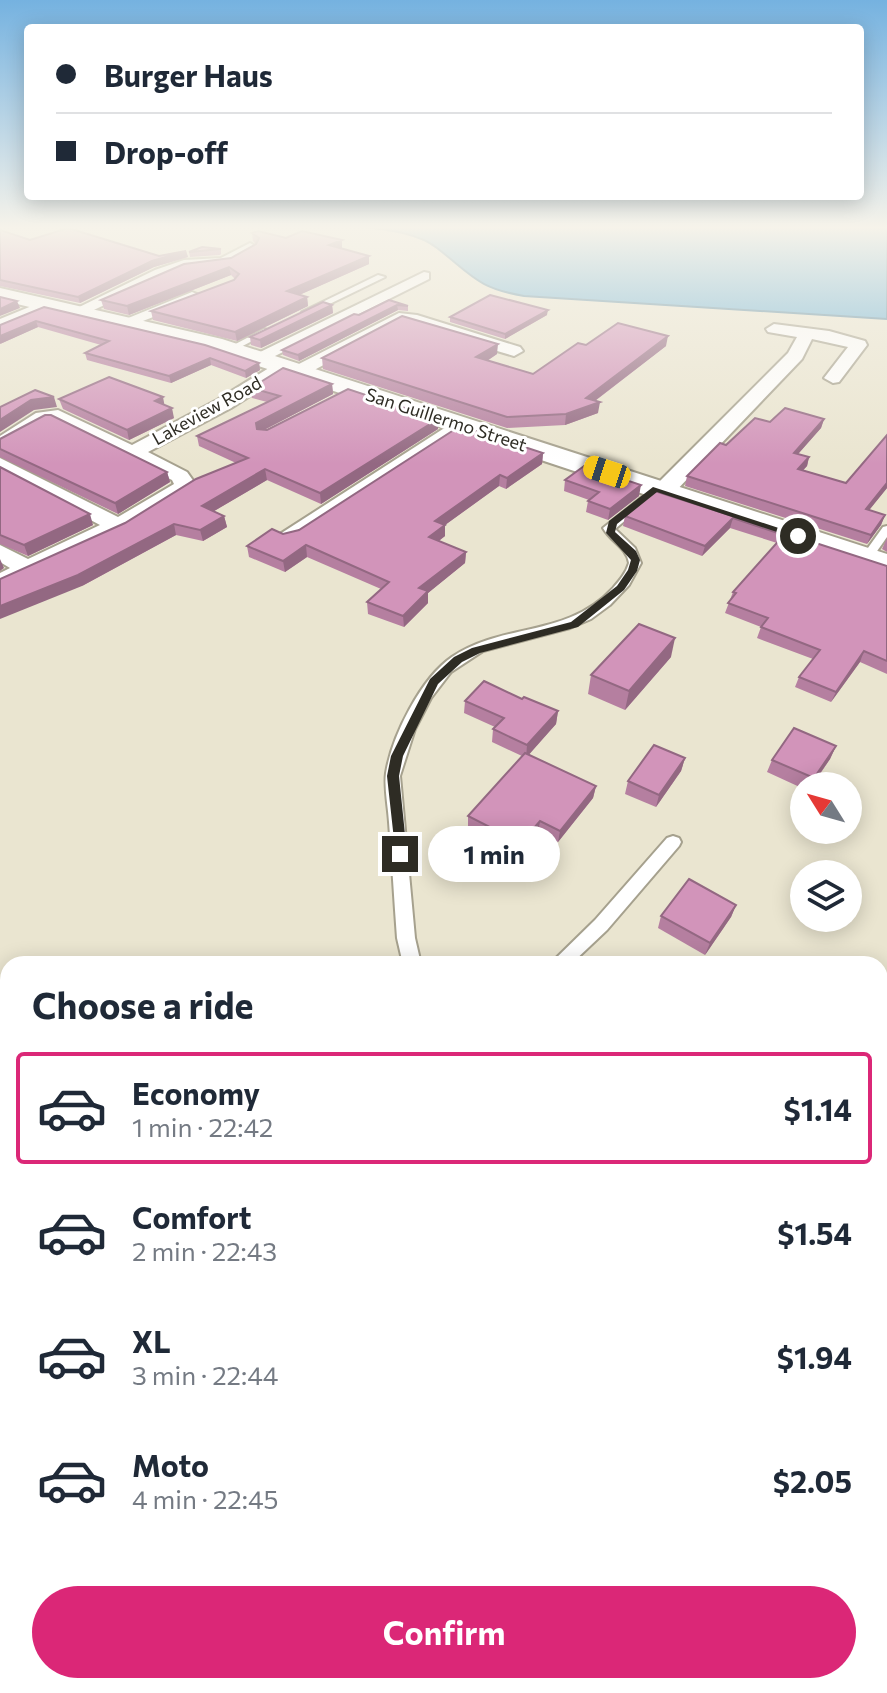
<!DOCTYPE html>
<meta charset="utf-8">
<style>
:root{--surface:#fff;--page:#f6f6f7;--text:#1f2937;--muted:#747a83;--line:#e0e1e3;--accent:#db2777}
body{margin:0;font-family:Commissioner,sans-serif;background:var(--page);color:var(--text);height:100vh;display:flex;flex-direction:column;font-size:30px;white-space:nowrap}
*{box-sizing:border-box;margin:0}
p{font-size:26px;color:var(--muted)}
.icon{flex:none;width:44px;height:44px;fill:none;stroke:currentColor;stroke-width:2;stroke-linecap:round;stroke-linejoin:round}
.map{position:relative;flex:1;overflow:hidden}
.details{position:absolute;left:0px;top:956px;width:888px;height:738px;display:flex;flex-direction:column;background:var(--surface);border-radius:24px 24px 0 0;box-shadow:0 4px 20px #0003}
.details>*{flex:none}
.banner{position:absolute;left:24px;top:24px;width:840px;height:176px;border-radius:8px;box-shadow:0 4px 20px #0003;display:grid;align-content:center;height:176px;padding:0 32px;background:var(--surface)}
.needle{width:52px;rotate:307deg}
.tools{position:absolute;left:790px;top:772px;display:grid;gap:16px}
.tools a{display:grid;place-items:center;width:72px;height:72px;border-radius:50%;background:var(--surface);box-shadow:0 4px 20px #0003;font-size:40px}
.end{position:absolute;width:36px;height:36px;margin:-18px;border:10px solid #2e2c24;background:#fff;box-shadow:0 0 0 4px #fff}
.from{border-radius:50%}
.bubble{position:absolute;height:56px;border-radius:28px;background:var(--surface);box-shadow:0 4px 20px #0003;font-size:26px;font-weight:700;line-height:56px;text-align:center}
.car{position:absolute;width:24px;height:48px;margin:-24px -12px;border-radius:10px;box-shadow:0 0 6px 2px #0007;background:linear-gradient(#f5c518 24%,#345 0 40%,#f5c518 0 76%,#345 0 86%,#f5c518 0)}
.banner b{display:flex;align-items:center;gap:28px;height:76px;font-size:30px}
.banner b+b{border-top:2px solid var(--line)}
.banner i{width:20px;height:20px;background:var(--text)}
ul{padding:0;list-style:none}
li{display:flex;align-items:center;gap:24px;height:112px;margin:0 16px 12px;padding:0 16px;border:4px solid transparent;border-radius:8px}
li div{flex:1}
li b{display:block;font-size:30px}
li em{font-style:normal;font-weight:700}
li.on{border-color:var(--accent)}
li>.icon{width:72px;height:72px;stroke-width:1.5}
h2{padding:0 32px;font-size:36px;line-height:96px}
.cta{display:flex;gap:16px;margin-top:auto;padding:16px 32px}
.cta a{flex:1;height:92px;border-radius:48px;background:var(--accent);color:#fff;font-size:32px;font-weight:700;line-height:92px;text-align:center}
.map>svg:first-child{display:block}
.water{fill:#68b0d5;stroke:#5788a0;stroke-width:2}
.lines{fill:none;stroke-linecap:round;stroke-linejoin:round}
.lane-casing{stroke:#a6a18e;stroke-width:4}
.street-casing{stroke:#a6a18e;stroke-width:4}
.secondary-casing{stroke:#a6a18e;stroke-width:4}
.lane{fill:#fff;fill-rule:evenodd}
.street{fill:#fff;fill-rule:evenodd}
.secondary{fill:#fff;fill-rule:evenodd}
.wall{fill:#b57fa0}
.shaded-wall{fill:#936882}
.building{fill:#d294ba;stroke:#936882;stroke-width:2}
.route{fill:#2e2c24}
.labels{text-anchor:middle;stroke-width:6;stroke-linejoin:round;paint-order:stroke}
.far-street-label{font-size:18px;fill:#2e2c24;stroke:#fff}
</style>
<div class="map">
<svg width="887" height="1693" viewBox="0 0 887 1693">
<rect width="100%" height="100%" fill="#eae5d0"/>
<path class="water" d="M365,227H887V319L524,296C477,288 472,275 437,248C418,233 388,230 365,227Z"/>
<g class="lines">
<g class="lane-casing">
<g id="lane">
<path d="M378,275L385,277L309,314L302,312Z"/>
<path d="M264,329L271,331L233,351L226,349Z"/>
<path d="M656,486L661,489L660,491L615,529L635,548L641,563L629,585L610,605L591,619L570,628L483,651L451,672L431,698L415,729L400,776L415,938L421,964H403L397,938C394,899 392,860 389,822C388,806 384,788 386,773C392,736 421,678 452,657C504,622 567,638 613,588C620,580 626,573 629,563C627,548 611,542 603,528Z"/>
<path d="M887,526V537L875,554H867L865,552L883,527Z"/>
<path d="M673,836L679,838L681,842L679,846L607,930L571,964H550L595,920L667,838Z"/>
<path d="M0,1228L8,1232V1259L0,1256Z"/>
<path d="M413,1686H445L448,1693H416Z"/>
</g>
</g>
<g class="street-casing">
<g id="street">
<path d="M250,243L257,247L255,250L231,264L185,269L166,276L81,316H69L67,313L155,270L184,260L221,258Z"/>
<path d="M424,272L429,273V279L263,362H251L248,358Z"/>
<path d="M192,292L197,294V300L130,326L124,328L116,323Z"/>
<path d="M44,301L52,306L50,309L0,330V319Z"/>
<path d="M399,313L417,315L520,347L523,351L514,356L402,323L303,376H291L289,371L231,408L148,452L187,472L197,486L193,490L127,531L0,589V573L10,568L0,562V545L28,559L100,525L0,472V458L118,517L174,484L172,480L55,422H48L0,451V436L36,413L58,410L132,445L217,400L277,363H289L291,368Z"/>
<path d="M774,324L829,331L865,341L867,345L839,382L833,383L824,378L848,347L812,339L802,359L671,496H655L652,491L655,486L788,353L797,337L768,332L766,329Z"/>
<path d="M460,418L467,420L470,424L467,428L299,539H283L280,534Z"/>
<path d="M92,1686H152L149,1693H89Z"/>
<path d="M632,1686H694L697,1693H635Z"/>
</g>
</g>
<g class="secondary-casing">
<path id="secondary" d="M0,288L222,339L887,554V575L207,349L0,300Z"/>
</g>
<use href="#lane" class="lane"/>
<use href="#street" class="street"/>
<use href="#secondary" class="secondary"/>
</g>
<g class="wall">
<path d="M0,230L30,240L159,256L186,251L188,257L154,267L80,303L0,286Z"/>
<path d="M252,233L286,238L342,240L341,249L369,264L299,295L307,297L308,306L237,341L153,320L151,311L234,280L235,279L231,275L129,315L104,309L101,300L231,258L256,244L253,241Z"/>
<path d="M221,249V254L220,255L190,257L189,252Z"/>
<path d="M389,300L408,306V311L398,310L299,361L283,355L282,350Z"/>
<path d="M332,305L333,313L261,348L251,345L250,337Z"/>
<path d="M44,307L259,363L260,370L246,378L211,365L171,383L87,360L85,353L101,345L38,327L0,344Z"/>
<path d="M547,315L505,339L450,322V317Z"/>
<path d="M586,345L666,346L595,401L598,413L565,425L507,428L323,369L322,358L497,354L487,361L533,374Z"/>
<path d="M332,384L333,394L264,430L438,429L321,504L267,480L214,511L224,516L227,527L203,541L176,535L82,586L125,523L236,463L199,446L197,436L267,402L252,398L251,388Z"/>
<path d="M59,399L174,418L129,440L63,409Z"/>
<path d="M824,419L821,428L798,454L809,457L807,466L803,470L846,483L887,435V488L869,510L885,515L881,525L867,544L685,486L687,476L726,445L770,422Z"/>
<path d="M0,439L167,472L170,482L118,514L0,457Z"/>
<path d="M543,453L542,464L506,489L499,486L445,525V536L439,541L466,552L465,563L428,593V603L404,627L368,614L367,602L381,589L307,557L285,572L249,557L247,546Z"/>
<path d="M0,467L93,525L28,556L0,544Z"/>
<path d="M565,480L639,496L608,520L586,512L588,501L589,500L564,491Z"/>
<path d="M655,491L887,566V674L860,662L831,702L795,687L799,677L813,659L757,638L761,627L725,613L733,592L777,543L730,528L702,556L623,526L625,516Z"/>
<path d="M887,538V552L882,549Z"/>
<path d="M671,657L625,710L588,694L591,675Z"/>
<path d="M522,699L558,711L556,724L528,755L596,786L593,798L558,842L538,833L520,855L468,828V816L522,756L492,742L493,729L495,727L464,713L465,701Z"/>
<path d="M836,746L830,759L812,786H804V789L767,772L772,760Z"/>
<path d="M685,758L681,771L656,807L625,794L628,781Z"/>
<path d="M736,905L731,917L705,955L658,928L661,916Z"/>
<path d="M887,1661V1693H860L859,1691L864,1686H880V1668Z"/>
</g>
<g class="shaded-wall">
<path d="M342,240V248L330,254L329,245Z"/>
<path d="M186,251L188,257L154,267L80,303L78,297L152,261Z"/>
<path d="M369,256V264L288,300L287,291Z"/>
<path d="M229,267L231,275L129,315L127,306Z"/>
<path d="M307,297L308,306L237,341L235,332Z"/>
<path d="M17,301L20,308L0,316V309Z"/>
<path d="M332,305L333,313L261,348L260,340Z"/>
<path d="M397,305L398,310L299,361L298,355Z"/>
<path d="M548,310L547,315L505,339V334Z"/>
<path d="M36,321L38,327L0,344V336Z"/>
<path d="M668,336L666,346L588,406L600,402L598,413L565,425L566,414Z"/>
<path d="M498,344L497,354L476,368V357Z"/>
<path d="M210,358L211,365L171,383L169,376Z"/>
<path d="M259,363L260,370L246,378L245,371Z"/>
<path d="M332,384L333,394L258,433L256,423Z"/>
<path d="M54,397L57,407L34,410L0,432V420L31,400Z"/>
<path d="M163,397L165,408L155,401Z"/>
<path d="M172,408L174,418L129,440L127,430Z"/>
<path d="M438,419V429L321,504L320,493Z"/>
<path d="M824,419L821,428L791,462L794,453Z"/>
<path d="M543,453L542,464L506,489L507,478Z"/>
<path d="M809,457L807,466L796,478L798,469Z"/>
<path d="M265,469L267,480L204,517L202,506Z"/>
<path d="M167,472L170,482L118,514L115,503Z"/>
<path d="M500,475L499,486L445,525V536L429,548V537L435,521Z"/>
<path d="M887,483V488L862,519L866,509Z"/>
<path d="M641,485L639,496L608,520L610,509Z"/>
<path d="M90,514L93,525L28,556L24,545Z"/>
<path d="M885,515L881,525L867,544L871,535Z"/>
<path d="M224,516L227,527L203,541L200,530Z"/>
<path d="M733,518L730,528L702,556L705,546Z"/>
<path d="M174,524L176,535L82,586L0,619V606Z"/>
<path d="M306,545L307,557L285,572L283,561Z"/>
<path d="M466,552L465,563L428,593V603L404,627L403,616L419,588Z"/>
<path d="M0,559L4,568L0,571Z"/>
<path d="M675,638L671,657L625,710L629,691Z"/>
<path d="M864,651L860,662L831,702L836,692Z"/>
<path d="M558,711L556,724L526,758L527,745Z"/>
<path d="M836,746L830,759L811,786L814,778Z"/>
<path d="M685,758L681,771L656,807L659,795Z"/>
<path d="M596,786L593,798L558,842L560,831Z"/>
<path d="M540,821L538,833L520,855L521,843Z"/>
<path d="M736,905L731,917L705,955L710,943Z"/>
<path d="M41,1686H51L46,1693H35Z"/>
<path d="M338,1686H343L349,1693H344Z"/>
</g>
<g class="building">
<path d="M68,228L159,256L186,251L152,261L78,297L0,280V230L30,240Z"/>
<path d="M258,231L286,238L302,231L342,240L329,245L369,256L287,291L307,297L235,332L151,311L234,280L239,274L229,267L127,306L101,300L184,264L231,258L256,244L259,238L252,233Z"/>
<path d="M202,247L221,249L189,252Z"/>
<path d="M490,295L548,310L505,334L450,317Z"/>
<path d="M0,297L17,301L0,309Z"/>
<path d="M389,300L408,306L397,305L298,355L282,350L354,314L359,315Z"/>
<path d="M323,302L332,305L260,340L250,337Z"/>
<path d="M44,307L205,345L259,363L245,371L210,358L169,376L85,353L109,341L36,321L0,336V325Z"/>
<path d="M402,316L498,344L476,357L533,374L578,343L586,345L618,323L668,336L586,398L600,402L566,414L507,417L322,358Z"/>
<path d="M283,368L332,384L256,423L257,429L267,430L348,389L438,419L320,493L265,469L202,506L224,516L200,530L174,524L78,575L0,606V579L125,523L196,479L248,458L197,436L280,396L251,388Z"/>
<path d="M109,377L163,397L155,401L172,408L127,430L59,399Z"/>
<path d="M35,390L54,397L31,400L0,420V407Z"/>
<path d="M785,408L824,419L794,453L809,457L798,469L846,483L887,435V483L866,509L885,515L871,535L687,476L720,443L726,445L755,418L770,422Z"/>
<path d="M45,415H51L167,472L115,503L0,449V439Z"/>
<path d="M460,426L543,453L507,478L500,475L435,521L445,525L429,537L466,552L419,588L428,591L403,616L367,602L389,582L306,545L283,561L247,546L272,529L283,534L299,530Z"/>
<path d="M584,466L641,485L610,509L588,501L599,492L565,480Z"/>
<path d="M0,467L90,514L24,545L0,535Z"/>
<path d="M655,491L887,566V661L864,651L836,692L799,677L820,650L761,627L768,618L728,603L736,593L733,592L784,535L733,518L705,546L625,516Z"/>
<path d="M639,624L675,638L629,691L591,675Z"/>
<path d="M484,681L522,699L524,697L558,711L527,745L493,729L504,718L465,701Z"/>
<path d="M794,728L836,746L814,778L772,760Z"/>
<path d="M654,745L685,758L659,795L628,781Z"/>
<path d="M525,753L596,786L560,831L540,821L521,843L468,816Z"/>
<path d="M689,879L736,905L710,943L661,916Z"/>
<path d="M0,1292L8,1300V1554L0,1544Z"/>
<path d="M880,1444L885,1448L880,1463Z"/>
<path d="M8,1616V1671L0,1661V1627Z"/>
<path d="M887,1677V1693H872L880,1686Z"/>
<path d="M19,1686H41L35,1693H24Z"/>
<path d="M243,1686H338L344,1693H239Z"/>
</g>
<linearGradient id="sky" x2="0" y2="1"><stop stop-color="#75b2e0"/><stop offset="0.49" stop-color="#f6f3ea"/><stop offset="1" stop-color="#f6f3ea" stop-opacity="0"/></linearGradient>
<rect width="887" height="464" fill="url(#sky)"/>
<path class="route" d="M653,487L803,536L795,538L657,492L617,524L615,532L636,551L640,560L637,571L624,590L578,627L480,653L462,662L438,684L403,756L399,776L407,854L405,858H396L387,776L391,756L430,679L454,657L472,648L571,622L617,586L628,570L631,560L606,533L609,521Z"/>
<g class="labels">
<g class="far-street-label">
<text transform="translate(207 411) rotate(-29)" y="6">Lakeview Road</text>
<text transform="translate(446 420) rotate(18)" y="6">San Guillermo Street</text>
</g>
</g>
</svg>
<div class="tools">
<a><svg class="needle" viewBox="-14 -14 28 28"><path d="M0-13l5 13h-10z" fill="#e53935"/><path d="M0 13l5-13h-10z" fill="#747a83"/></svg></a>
<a><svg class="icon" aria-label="layers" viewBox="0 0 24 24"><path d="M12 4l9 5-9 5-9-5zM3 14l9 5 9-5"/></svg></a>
</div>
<i class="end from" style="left:798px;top:536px"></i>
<i class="end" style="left:400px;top:854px"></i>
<div class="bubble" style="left:428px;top:826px;width:132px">1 min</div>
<i class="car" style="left:607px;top:472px;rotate:288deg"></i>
<div class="banner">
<b><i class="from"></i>Burger Haus</b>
<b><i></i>Drop-off</b>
</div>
<section class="details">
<h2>Choose a ride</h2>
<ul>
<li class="on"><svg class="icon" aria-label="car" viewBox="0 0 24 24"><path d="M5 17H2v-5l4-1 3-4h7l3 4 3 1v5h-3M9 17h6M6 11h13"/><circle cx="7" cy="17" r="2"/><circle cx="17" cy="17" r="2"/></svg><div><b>Economy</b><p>1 min · 22:42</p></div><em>$1.14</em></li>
<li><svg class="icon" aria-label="car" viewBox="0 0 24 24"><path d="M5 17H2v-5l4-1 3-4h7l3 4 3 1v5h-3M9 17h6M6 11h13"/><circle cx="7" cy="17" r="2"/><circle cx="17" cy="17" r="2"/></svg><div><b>Comfort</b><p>2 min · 22:43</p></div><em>$1.54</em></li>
<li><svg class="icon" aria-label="car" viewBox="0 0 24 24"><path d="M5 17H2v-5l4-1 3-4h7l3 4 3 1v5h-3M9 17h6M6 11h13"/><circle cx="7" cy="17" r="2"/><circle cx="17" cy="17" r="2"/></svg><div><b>XL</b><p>3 min · 22:44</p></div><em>$1.94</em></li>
<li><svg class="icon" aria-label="car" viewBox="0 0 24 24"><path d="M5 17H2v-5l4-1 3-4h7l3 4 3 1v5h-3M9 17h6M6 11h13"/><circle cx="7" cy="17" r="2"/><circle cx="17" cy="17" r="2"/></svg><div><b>Moto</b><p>4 min · 22:45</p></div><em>$2.05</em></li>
</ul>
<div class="cta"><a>Confirm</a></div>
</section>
</div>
